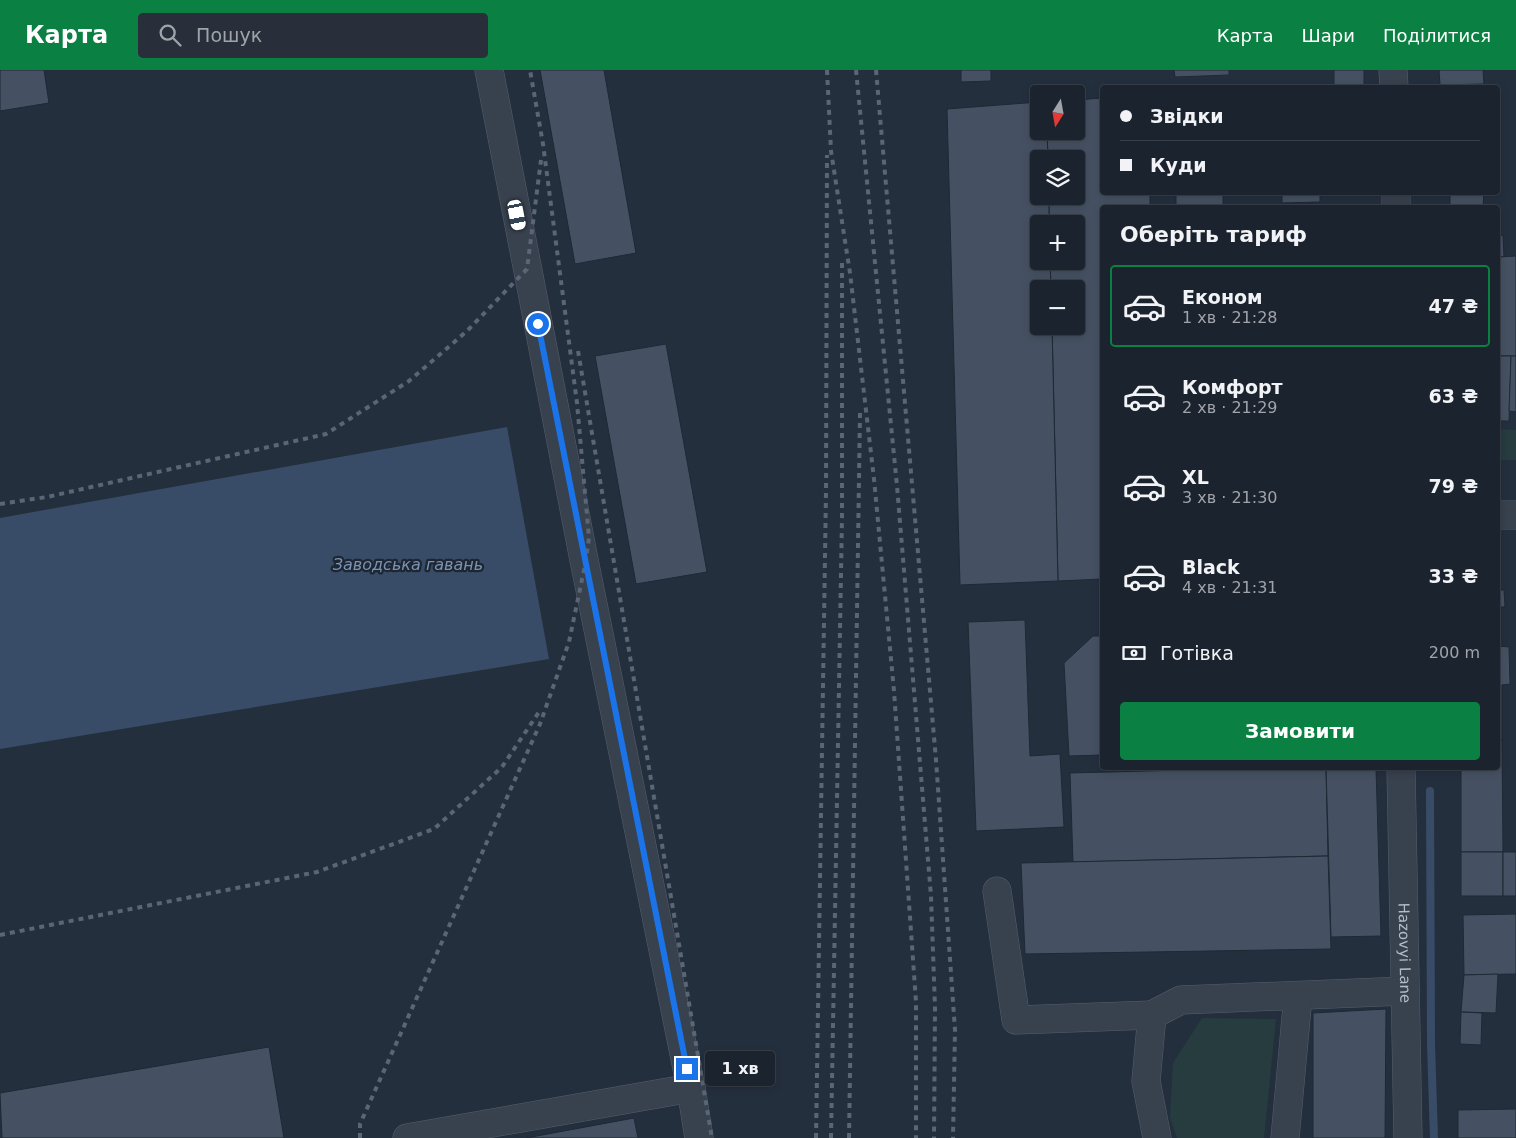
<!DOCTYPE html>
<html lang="uk">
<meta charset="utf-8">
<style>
:root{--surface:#1b232e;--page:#282f3a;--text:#f1f3f6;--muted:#a0a4aa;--line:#39404a;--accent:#0b8043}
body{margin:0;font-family:"DejaVu Sans",sans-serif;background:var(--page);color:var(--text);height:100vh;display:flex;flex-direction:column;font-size:19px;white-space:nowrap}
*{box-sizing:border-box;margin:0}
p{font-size:16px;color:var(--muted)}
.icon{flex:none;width:28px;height:28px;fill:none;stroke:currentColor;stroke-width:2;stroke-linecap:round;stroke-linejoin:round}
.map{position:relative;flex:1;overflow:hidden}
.drawer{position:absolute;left:1100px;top:135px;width:400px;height:565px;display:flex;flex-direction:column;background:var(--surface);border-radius:5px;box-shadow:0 2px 8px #0003,0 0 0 1px var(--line)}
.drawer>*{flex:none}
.banner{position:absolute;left:1100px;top:15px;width:400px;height:110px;border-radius:5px;box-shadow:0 2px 8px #0003,0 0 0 1px var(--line);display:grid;align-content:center;height:110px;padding:0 20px;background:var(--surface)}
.needle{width:32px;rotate:191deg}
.fabs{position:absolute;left:1030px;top:15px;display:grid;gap:10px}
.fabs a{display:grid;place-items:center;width:55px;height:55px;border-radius:5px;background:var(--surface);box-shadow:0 2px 8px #0003,0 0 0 1px var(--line);font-size:25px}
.end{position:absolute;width:22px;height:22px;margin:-11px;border:6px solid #1a73e8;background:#fff;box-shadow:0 0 0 2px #fff}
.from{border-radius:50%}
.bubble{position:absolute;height:35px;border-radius:5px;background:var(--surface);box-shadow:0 2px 8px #0003,0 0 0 1px var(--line);font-size:16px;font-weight:800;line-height:35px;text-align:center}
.car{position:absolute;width:15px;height:30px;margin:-15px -8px;border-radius:6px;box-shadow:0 0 4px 1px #0007;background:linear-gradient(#fff 24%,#345 0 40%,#fff 0 76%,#345 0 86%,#fff 0)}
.banner b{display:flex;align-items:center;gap:18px;height:48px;font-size:19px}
.banner b+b{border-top:1px solid var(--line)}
.banner i{width:12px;height:12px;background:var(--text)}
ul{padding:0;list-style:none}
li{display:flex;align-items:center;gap:15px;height:82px;margin:0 10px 8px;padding:0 10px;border:2px solid transparent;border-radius:5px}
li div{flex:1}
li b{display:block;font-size:19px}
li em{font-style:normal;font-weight:800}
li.current{border-color:var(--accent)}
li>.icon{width:45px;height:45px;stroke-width:1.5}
h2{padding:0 20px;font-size:22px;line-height:60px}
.pay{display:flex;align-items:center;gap:12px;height:55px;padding:0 20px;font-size:19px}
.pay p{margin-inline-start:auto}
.primary-button{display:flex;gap:10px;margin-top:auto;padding:10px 20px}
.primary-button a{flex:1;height:58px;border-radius:5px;background:var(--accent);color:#fff;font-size:20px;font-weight:800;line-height:58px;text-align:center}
header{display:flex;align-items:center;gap:30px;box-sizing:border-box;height:70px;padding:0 25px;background:var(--accent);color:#fff}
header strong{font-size:24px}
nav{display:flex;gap:28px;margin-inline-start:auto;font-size:18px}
.search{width:350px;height:45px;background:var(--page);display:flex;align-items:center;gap:12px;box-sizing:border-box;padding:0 18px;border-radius:5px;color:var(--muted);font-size:19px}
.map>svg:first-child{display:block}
.green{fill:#263c3f}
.water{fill:#394c67}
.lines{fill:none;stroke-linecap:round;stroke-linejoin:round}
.stream{stroke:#394c67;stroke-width:8}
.building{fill:#455162;stroke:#1f2835}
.minor-casing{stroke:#565f6c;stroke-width:29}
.minor{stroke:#38414e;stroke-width:28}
.rail{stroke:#5a6575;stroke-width:4;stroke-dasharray:5 5;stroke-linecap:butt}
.route{stroke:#1a73e8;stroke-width:6}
.labels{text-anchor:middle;stroke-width:4.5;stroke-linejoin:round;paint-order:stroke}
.street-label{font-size:15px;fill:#b4bcc9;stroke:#1d2633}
.water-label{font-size:16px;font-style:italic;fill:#7c92b1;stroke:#1d2633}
</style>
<header>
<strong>Карта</strong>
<div class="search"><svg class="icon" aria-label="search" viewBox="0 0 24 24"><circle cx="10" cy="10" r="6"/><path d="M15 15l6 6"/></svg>Пошук</div>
<nav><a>Карта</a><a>Шари</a><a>Поділитися</a></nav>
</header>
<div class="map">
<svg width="1516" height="1068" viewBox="0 0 1516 1068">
<rect width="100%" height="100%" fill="#242f3e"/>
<g class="green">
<path d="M1498,359L1516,360V390H1498Z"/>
<path d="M1202,948L1276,949L1264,1068H1177L1170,1048L1173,993Z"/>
</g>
<path class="water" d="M507,357L549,589L0,679V448Z"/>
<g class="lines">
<path class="stream" d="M1430,721L1431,974L1434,1068"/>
</g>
<g class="building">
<path d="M0,0H44L49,33L0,41Z"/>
<path d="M540,0H604L636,183L575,194Z"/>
<path d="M961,0H991V11L961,12Z"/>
<path d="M1174,0H1229V5L1175,7Z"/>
<rect x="1334" y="0" width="30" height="18"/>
<path d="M1439,0H1483L1484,14L1440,15Z"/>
<path d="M1102,28V122H1150V138H1102V509L1058,511L1052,256H1076V219H1051L1050,191H1076V154H1049V126H1076V89H1048L1047,61H1076V30Z"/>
<path d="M1039,32V61H1047L1048,89H1039V126H1049V154H1039V191H1050L1051,219H1039V256H1052L1058,511L960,515L947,39Z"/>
<rect x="1176" y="122" width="47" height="16"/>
<path d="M1282,122H1320V132L1282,133Z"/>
<path d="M1450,122H1484L1483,138H1450Z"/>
<path d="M1503,165L1504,187H1498V166Z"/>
<path d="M1516,186V286H1498V187Z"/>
<path d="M666,274L707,502L636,514L595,286Z"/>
<path d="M1498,286H1511L1509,351H1498Z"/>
<path d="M1511,286H1516V342L1509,341Z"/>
<path d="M1498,520H1504L1505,537H1498V576L1509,577L1510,614L1502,615V670H1498Z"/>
<path d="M1025,550L1030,686L1060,684L1064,757L976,761L968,552Z"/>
<path d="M1093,566H1102V685L1069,686L1064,593Z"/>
<path d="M1498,670H1502L1503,782H1461V698H1498Z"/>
<path d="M1259,698H1326L1328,786L1073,792L1070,703Z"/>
<path d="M1326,698H1376L1381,866L1331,867Z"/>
<rect x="1461" y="782" width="42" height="44"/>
<rect x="1503" y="782" width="13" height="44"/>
<path d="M1328,786L1331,879L1025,884L1021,793Z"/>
<path d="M1516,844V904L1464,905L1463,845Z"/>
<path d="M1498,904L1496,943L1461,942L1464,905Z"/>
<path d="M1386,939L1385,1068H1313V943Z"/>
<path d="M1461,942L1482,943L1481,975L1460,974Z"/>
<path d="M269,977L284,1068H2L0,1023Z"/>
<path d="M1516,1039V1068H1458V1040Z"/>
<path d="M634,1048L638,1068H526Z"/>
</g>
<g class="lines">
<g class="minor-casing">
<g id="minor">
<path d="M489,0L585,495L691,1018L699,1068"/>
<path d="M1393,0L1394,18"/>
<path d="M1396,122V138"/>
<path d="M1498,445H1516"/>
<path id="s1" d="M1401,698L1408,1068"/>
<path d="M997,821L1016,950L1152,945"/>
<path d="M407,1068L691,1018"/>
<path d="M1157,1068L1146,1011L1152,945L1181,930L1405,921"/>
<path d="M1285,1068L1298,926"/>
</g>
</g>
<use href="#minor" class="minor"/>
<g class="rail">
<path d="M827,0L831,81L850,203L874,409L894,621L916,932V1068"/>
<path d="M856,0L897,416L931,826L935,938L934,1068"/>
<path d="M876,0L936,690L955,960L953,1068"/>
<path d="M578,281L712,1068"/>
<path d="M0,434L47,427L326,364L409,311L467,261L527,199L541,90"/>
<path d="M0,865L317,802L434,759L502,697L541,639"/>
<path d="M360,1068V1054L540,654L569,572L585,495L589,468L577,333L543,74L530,0"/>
<path d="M816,1068L826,421L827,85"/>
<path d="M831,1068L842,447V188"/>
<path d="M849,1068L860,343"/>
</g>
</g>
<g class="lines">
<path class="route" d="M538,254L687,999"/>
</g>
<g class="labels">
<g class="street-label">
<text dy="5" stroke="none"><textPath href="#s1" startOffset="185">Hazovyi Lane</textPath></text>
</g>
<g class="water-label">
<text x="408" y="500">Заводська гавань</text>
</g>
</g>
</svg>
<div class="fabs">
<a><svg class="needle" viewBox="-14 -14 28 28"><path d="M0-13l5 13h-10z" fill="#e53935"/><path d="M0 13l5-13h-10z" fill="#a0a4aa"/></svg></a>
<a><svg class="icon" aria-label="layers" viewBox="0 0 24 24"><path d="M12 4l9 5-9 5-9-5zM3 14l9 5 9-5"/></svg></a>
<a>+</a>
<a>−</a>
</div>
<i class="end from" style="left:538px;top:254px"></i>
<i class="end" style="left:687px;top:999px"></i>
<div class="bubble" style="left:705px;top:981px;width:70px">1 хв</div>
<i class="car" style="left:517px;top:145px;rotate:169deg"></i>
<div class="banner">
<b><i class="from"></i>Звідки</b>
<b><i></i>Куди</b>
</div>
<section class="drawer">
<h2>Оберіть тариф</h2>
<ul>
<li class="current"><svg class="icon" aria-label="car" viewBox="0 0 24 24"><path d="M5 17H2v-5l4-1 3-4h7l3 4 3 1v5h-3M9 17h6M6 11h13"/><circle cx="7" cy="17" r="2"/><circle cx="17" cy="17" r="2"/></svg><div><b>Економ</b><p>1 хв · 21:28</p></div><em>47 ₴</em></li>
<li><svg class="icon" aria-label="car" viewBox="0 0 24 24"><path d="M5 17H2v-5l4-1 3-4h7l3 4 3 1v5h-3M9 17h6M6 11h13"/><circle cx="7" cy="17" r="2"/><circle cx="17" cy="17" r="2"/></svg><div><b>Комфорт</b><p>2 хв · 21:29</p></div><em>63 ₴</em></li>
<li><svg class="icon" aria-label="car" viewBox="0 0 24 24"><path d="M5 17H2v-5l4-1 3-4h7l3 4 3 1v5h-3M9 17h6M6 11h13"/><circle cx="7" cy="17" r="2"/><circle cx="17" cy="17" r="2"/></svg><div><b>XL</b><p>3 хв · 21:30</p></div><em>79 ₴</em></li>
<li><svg class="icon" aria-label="car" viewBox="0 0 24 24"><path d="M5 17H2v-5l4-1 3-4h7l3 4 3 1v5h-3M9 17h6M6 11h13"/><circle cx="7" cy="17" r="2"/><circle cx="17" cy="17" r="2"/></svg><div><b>Black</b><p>4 хв · 21:31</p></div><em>33 ₴</em></li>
</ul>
<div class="pay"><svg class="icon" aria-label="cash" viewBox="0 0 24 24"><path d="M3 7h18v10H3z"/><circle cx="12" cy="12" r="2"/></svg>Готівка<p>200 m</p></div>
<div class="primary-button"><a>Замовити</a></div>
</section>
</div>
